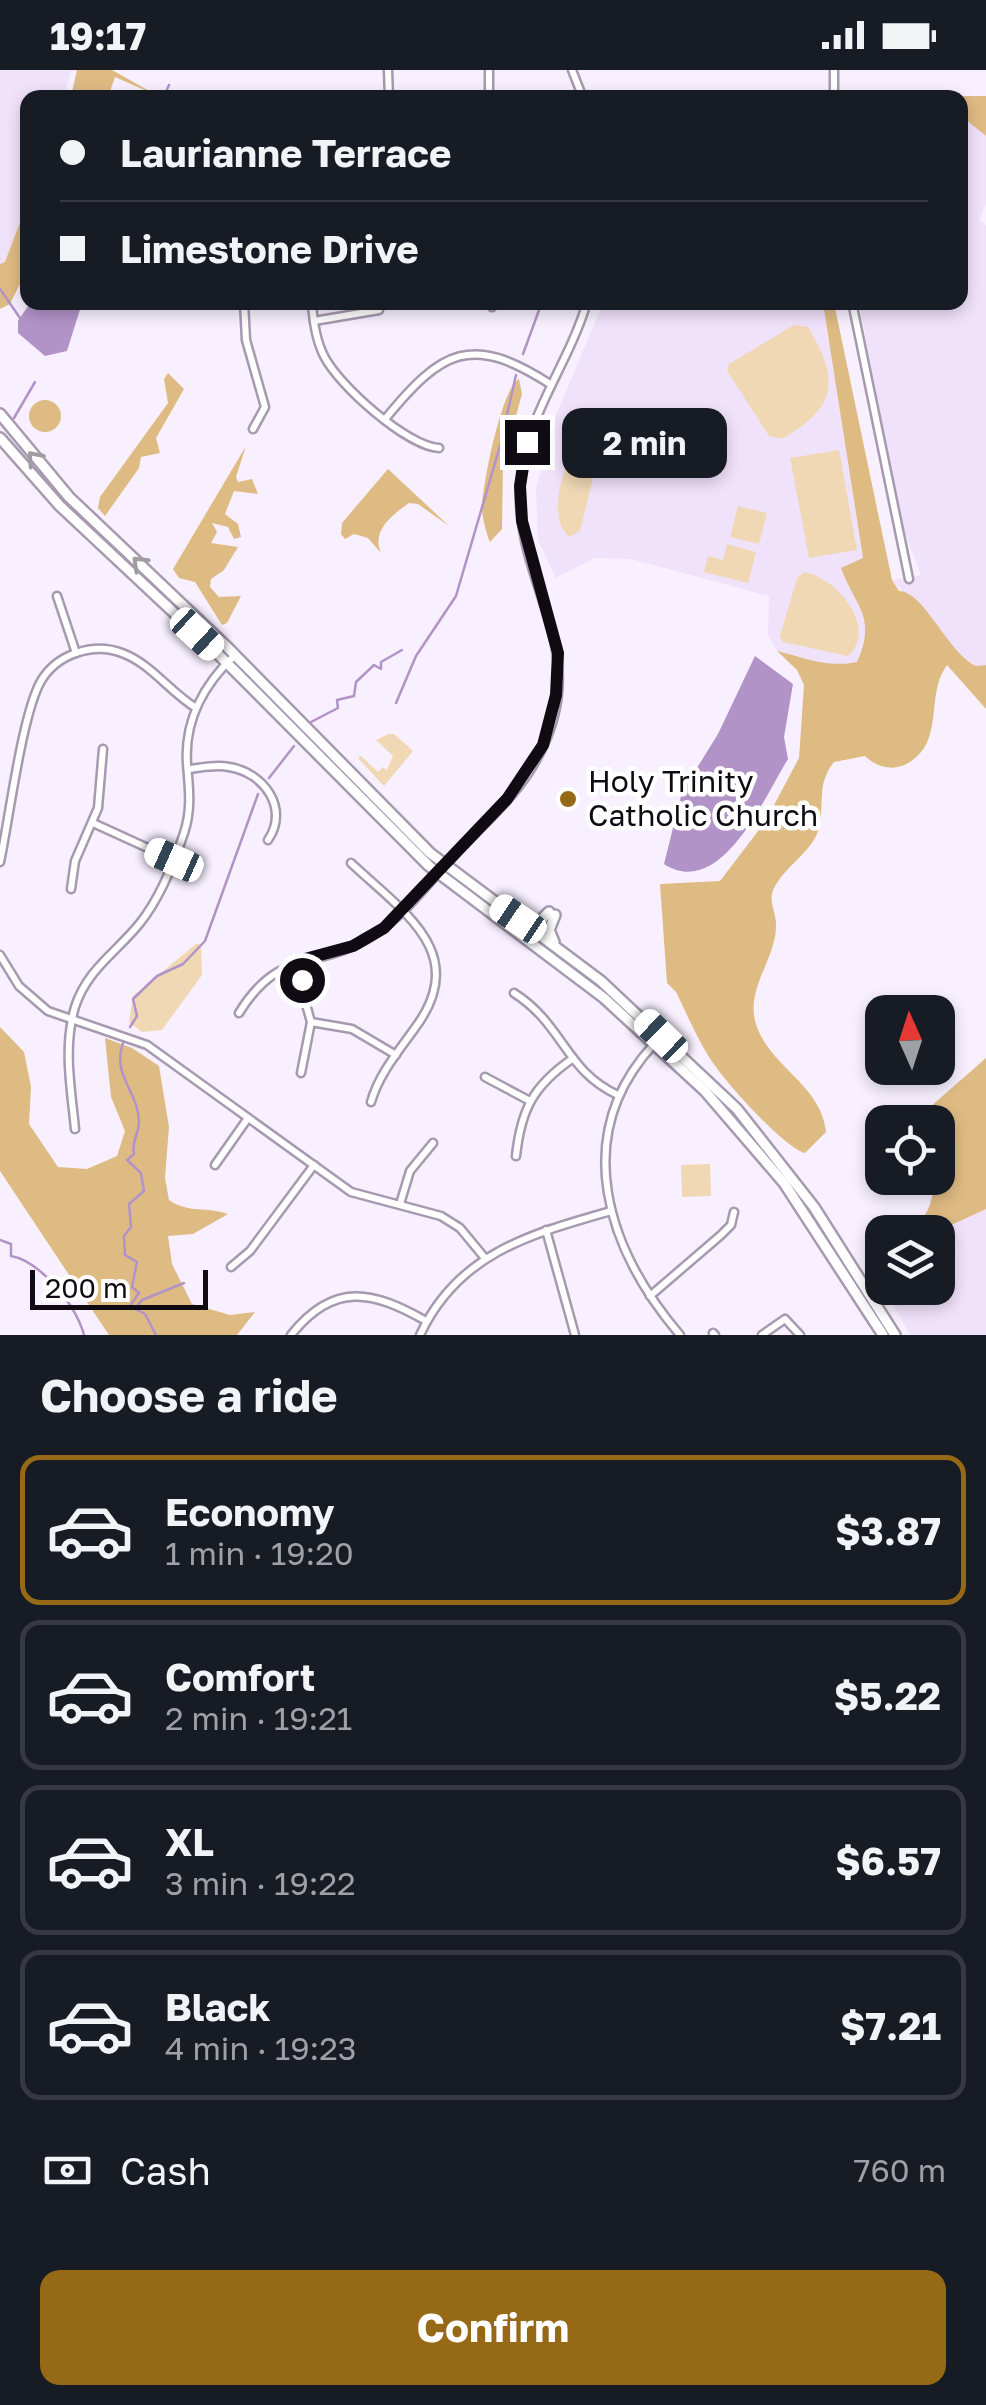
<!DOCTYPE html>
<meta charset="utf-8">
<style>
:root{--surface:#171b24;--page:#20242c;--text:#f1f3f6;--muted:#9ea1a6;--line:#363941;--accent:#966917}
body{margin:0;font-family:"Golos Text",sans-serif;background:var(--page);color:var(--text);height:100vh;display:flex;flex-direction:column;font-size:38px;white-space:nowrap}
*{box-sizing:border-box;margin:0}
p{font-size:32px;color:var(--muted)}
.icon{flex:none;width:55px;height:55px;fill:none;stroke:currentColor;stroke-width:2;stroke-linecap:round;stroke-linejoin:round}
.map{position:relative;height:1265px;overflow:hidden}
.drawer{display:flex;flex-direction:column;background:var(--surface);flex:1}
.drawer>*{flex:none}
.hud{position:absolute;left:20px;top:20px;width:948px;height:220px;border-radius:20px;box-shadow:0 5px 15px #0003;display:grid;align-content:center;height:220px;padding:0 40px;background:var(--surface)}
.needle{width:65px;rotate:357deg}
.tools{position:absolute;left:865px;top:925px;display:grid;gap:20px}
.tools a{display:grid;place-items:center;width:90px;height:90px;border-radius:20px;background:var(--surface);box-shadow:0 5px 15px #0003;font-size:50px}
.scale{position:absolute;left:30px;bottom:25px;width:178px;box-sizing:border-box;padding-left:10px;border:5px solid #100b13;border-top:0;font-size:28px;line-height:35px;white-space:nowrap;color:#100b13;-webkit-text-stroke:8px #fff;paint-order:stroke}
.end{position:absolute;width:45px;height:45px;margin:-22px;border:12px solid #100b13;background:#fff;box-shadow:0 0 0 5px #fff}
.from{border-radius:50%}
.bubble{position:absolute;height:70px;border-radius:20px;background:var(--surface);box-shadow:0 5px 15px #0003;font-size:32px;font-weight:700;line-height:70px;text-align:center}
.car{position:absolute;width:30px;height:60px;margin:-30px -15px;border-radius:12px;box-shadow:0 0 8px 2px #0007;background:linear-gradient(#fff 24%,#345 0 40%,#fff 0 76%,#345 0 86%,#fff 0)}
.hud b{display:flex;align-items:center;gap:35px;height:95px;font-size:38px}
.hud b+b{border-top:2px solid var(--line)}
.hud i{width:25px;height:25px;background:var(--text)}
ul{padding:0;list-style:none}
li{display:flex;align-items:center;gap:30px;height:150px;margin:0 20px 15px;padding:0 20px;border:5px solid var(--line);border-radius:20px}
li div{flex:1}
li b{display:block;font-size:38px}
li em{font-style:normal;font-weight:700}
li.on{border-color:var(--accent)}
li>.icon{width:90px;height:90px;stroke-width:1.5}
h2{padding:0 40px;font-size:45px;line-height:120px}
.pay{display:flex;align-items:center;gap:25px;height:110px;padding:0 40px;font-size:38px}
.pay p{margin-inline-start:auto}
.cta{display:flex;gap:20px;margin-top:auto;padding:20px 40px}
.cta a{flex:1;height:115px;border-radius:20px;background:var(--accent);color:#fff;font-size:40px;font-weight:700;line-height:115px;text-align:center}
.status{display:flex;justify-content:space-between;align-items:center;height:70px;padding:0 50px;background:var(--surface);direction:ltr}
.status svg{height:28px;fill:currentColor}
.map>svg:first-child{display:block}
.built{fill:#f1e2fb}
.green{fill:#f0d8b5}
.forest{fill:#dfbb84}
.water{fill:#b293c8}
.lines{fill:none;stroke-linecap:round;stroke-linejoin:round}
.stream{stroke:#b293c8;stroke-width:2.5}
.minor-casing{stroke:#a79ab0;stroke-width:11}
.major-casing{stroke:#a79ab0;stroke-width:14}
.minor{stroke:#fff;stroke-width:6}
.major{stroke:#fff;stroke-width:9}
.oneway{stroke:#9f9da1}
.route{stroke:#100b13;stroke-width:12}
.poi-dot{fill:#966917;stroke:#fff;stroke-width:4}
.labels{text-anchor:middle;stroke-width:9;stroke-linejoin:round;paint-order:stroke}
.poi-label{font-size:30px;fill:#100b13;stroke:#fff;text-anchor:start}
</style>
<div class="status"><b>19:17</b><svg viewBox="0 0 49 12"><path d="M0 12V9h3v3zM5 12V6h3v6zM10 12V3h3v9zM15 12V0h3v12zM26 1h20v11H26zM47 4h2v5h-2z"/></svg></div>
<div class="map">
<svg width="986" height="1265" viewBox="0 0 986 1265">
<rect width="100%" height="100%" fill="#f8f0ff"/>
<g class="built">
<path d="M0,0H71L64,27L28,28L27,136L5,193L0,194Z"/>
<path d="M960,45L986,66V134L979,150L986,155V595L976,596L954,581L892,510L921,505L901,453L859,233L960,232Z"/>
<path d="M603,233H823L863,489L848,516L865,542L867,558L857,592L822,596L777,581L768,565L769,526L631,489L595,488L556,508L538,470L536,418L555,348Z"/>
<path d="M986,1132V1265H910L884,1218H938V1162H912Z"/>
</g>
<g class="green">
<path d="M794,255L808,257C840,310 837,338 782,369L769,366L727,301L729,294Z"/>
<path d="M591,356L601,362L602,372L580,461L569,467C544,443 568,393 576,364Z"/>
<path d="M839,380L857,480L809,488L790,388Z"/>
<path d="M738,436L767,443L759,474L730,467Z"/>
<path d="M727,474L756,482L748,513L704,502L708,486L723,490Z"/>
<path d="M804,502C836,507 879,558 848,586L783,572L780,566L797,508Z"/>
<path d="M388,664H394L413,681L384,716L358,688L361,686L378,702L383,697L387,700L393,686L376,670Z"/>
<path d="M196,874H201L202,905L162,960L142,962L129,952L133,926Z"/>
<path d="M710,1094L711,1126L682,1127L681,1095Z"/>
</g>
<g class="forest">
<path d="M77,0H112L160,27L115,7L108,27H71Z"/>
<path d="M963,26H986V66L960,45Z"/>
<path d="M27,134V200L10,234L0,239V194L5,192Z"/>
<path d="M823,233H834L892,510L899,521C925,522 947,582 976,596L986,595V639L947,595C929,619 939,655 924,678C908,701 884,704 865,686L834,692C816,715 825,732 819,758C814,779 788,795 777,813C765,830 777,840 776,857C775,891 745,919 756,954C769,997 821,1014 826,1062L805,1083C784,1077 730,1017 716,997C700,976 688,946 676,922L667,913L660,814L720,811L765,752L799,688L804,615L797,600L777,581C807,588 825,598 857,592C877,545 856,539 841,498L863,488Z"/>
<path d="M168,303L184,319L156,368L160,383L141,387L139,398L105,446L98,438L100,427L168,333L164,309Z"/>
<path d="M519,309L522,324L503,393L502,459L490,472C487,466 481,443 482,436C483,414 501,319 519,309Z"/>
<circle cx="45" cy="346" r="16"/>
<path d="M246,376L236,407L238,412L252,409L258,424L234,421L225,444L238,454L241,467L234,469L228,457L212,453L217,462L211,473L238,477L224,500L211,509L210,517L219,527L241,526L227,553L222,555L195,512L179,508L173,499Z"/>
<path d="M388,399L449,456L418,434L409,433C392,445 371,461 381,483L368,468L354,464L345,469L341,464L342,453Z"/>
<path d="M0,957L24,982L31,1017L29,1054L58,1097L87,1099L117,1086L125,1061L111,1027L105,968L132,978L159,996L169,1057L165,1108L169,1130C189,1144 206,1136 228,1144L193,1164L168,1166L172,1194L192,1234L230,1245L255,1242L237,1265H109L0,1101Z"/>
<path d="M986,988V1139L947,1157L911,1162C928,1145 934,1132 933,1108H938V1052H913Z"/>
</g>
<g class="water">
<path d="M30,233H82L67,281L45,286L18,263V251Z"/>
<path d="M755,586L793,614L784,667L788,689C765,726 721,831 664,794L682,722L718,664Z"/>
</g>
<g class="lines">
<g class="stream">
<path d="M163,28L169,15"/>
<path d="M0,219L20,248"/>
<path d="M523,284L542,232"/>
<path d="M14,348L35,312"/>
<path d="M396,633L416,586L456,526L500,376L516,305"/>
<path d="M311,652L338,638L337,630L354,626L356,612L374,595L381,599V592L402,580"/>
<path d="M269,708L294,676"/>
<path d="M130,957L137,946L133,929L157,906L183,894L205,871L258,724"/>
<path d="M123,973C111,1004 139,1023 139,1052C139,1064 131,1071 134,1084L127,1090L141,1103L144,1121L129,1134L131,1157L124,1166L125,1185L137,1192L132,1217L139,1223L130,1236L145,1244L156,1265"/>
<path d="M0,1170L11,1174V1186C40,1191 76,1235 84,1265"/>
<path d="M137,1236L142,1230L184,1213"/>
</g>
<g class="minor-casing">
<g id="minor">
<path d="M388,0L389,28"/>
<path d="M489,0V28"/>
<path d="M572,0L583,28"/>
<path d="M834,28V0"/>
<path d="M244,232L246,270L265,337L253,359"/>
<path d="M312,232C313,251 316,270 324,286C339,316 407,376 439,378"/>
<path d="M492,232V237"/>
<path d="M852,232L909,509"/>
<path d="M314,251L379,240"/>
<path d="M386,348C442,280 471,263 550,314"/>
<path d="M57,526L76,583"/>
<path d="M188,699C201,698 215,694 229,697C263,702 290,738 268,770"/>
<path d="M93,753L174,790"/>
<path d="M0,792C9,750 22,644 41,611C57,584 93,572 122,583C150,593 170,622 196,638"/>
<path d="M351,793C403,842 471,883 415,958C398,982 379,1004 371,1032"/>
<path d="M71,819L75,791L98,738L103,679"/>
<path d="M0,885L19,916L48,941L147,975L351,1122L441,1146L460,1158L484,1187"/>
<path d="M294,892L311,952L301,1003"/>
<path d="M514,923C564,955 565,1001 618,1025"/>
<path d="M239,943C281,875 318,901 372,866C403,847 428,813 453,786C478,759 509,733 529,702C603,586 515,523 520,416C524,347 568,297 587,232"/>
<path d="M311,952L352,959L396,985"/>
<path d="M654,974C569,1066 607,1179 680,1265"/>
<path d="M485,1007L528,1030"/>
<path d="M75,1059C71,1018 63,977 75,937C87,899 117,882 140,853C160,828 174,793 184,763C192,739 189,718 187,694C184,651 204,614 235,585"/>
<path d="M516,1086C521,1040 533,1016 572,989"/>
<path d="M215,1095L248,1048"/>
<path d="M400,1134L410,1101L433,1073"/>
<path d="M546,1160L575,1265"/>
<path d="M231,1197L250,1181L314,1095"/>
<path d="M650,1226L721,1165L731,1155L734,1142"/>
<path d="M713,1263L715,1265"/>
<path d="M291,1265C334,1211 373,1221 426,1251"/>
<path d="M420,1265C458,1183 531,1164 611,1141"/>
<path d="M762,1265L785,1249L800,1265"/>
</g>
</g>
<g class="major-casing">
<g id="major">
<path d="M0,344L69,427L226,576L430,783L601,911L737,1039L814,1137L895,1265"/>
<path d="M0,368L60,436L218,584L429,796L604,928L705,1021L784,1113L883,1265"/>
<path d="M527,852L538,853L549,842"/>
<path d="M554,872L549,860L555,845"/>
</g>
</g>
<use href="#minor" class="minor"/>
<use href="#major" class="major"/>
</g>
<defs><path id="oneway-chevron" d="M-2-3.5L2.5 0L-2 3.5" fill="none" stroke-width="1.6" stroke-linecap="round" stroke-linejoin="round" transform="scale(2.5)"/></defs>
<g class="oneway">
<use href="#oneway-chevron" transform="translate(34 388) rotate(-131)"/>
<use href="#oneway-chevron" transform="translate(139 493) rotate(-136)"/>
</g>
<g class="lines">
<path class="route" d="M302,910L294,892L353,876L384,858L507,729L543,675L556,625L558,583L522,451L520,416L527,372"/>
</g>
<circle class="poi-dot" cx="568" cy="729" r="10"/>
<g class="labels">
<g class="poi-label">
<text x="588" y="722">Holy Trinity<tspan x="588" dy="34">Catholic Church</tspan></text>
</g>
</g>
</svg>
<div class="tools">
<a><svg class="needle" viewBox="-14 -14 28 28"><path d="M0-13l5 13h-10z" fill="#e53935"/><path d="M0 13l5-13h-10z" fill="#9ea1a6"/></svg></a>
<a><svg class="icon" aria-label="locate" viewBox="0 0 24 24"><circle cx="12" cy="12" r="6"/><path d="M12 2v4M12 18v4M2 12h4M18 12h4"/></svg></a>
<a><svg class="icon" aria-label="layers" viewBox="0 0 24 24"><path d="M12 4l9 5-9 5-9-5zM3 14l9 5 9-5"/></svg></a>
</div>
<div class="scale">200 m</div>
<i class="end from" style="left:302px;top:910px"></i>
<i class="end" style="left:527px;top:372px"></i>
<div class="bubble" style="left:562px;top:338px;width:165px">2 min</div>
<i class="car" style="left:197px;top:564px;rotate:133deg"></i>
<i class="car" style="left:174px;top:790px;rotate:294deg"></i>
<i class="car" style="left:518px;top:849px;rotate:304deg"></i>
<i class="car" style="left:661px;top:966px;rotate:314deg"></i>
<div class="hud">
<b><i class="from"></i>Laurianne Terrace</b>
<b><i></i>Limestone Drive</b>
</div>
</div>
<section class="drawer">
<h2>Choose a ride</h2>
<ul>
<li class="on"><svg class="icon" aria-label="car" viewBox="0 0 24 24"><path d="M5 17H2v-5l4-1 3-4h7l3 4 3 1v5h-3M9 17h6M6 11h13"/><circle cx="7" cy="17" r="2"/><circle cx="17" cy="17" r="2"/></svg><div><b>Economy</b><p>1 min · 19:20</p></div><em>$3.87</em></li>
<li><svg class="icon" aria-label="car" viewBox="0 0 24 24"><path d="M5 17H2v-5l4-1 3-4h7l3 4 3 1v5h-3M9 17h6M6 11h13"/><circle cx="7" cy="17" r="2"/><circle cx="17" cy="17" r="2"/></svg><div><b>Comfort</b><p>2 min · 19:21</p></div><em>$5.22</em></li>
<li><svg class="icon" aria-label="car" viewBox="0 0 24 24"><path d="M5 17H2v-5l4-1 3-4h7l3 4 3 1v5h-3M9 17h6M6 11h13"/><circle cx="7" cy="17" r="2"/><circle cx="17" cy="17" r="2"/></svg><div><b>XL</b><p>3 min · 19:22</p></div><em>$6.57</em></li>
<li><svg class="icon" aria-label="car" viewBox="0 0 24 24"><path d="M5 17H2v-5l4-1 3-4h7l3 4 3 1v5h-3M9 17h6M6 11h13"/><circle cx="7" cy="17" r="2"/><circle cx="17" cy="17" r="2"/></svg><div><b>Black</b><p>4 min · 19:23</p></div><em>$7.21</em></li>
</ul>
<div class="pay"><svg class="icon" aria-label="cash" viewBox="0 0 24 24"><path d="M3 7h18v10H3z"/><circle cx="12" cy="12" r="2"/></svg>Cash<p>760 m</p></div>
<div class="cta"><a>Confirm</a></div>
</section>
